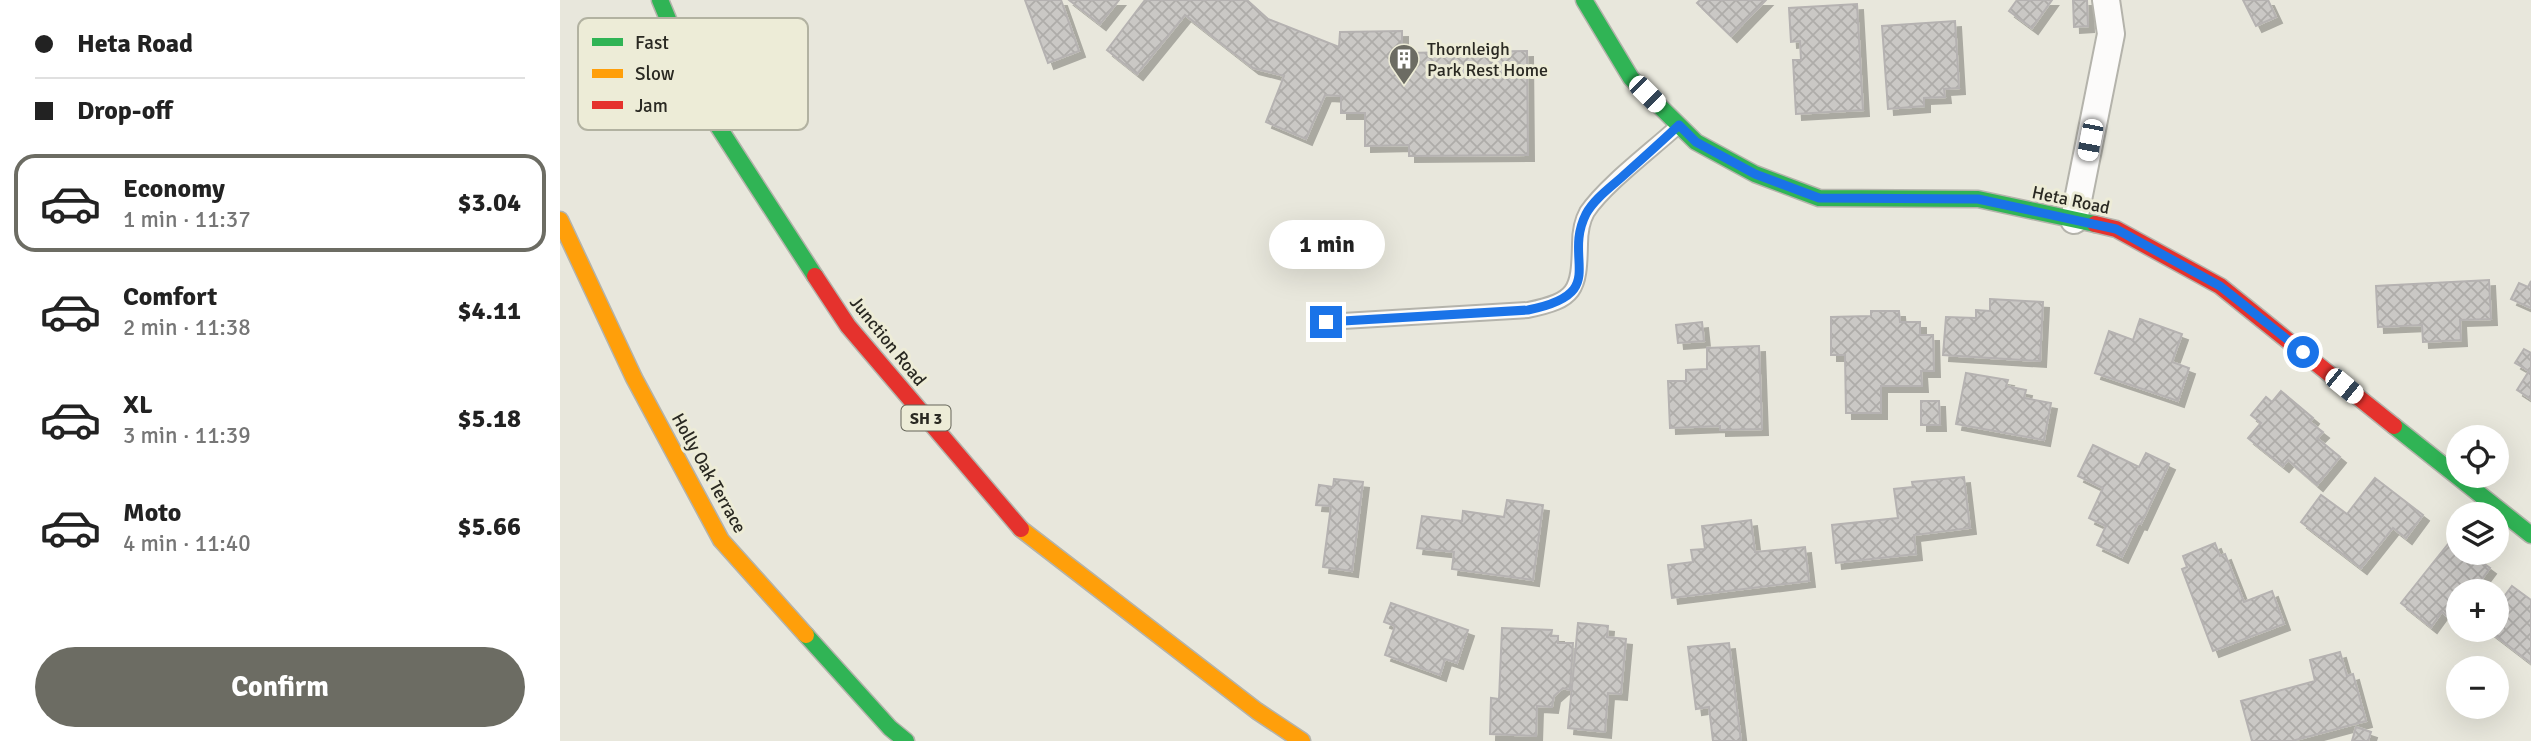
<!DOCTYPE html>
<meta charset="utf-8">
<style>
:root{--surface:#fff;--page:#f2f2f2;--text:#222;--muted:#767676;--line:#e0e0e0;--accent:#6c6c63}
body{margin:0;font-family:Signika,sans-serif;background:var(--page);color:var(--text);height:100vh;display:flex;flex-direction:column;font-size:26px;white-space:nowrap}
*{box-sizing:border-box;margin:0}
p{font-size:23px;color:var(--muted)}
.icon{flex:none;width:38px;height:38px;fill:none;stroke:currentColor;stroke-width:2;stroke-linecap:round;stroke-linejoin:round}
.map{position:relative;flex:1;overflow:hidden}
.drawer{display:flex;flex-direction:column;background:var(--surface);width:560px}
.drawer>*{flex:none}
.banner{display:grid;align-content:center;height:154px;padding:0 35px;background:var(--surface)}
.tools{position:absolute;left:1886px;top:425px;display:grid;gap:14px}
.tools a{display:grid;place-items:center;width:63px;height:63px;border-radius:50%;background:var(--surface);box-shadow:0 7px 28px #0002;font-size:35px}
.end{position:absolute;width:32px;height:32px;margin:-16px;border:9px solid #1a73e8;background:#fff;box-shadow:0 0 0 4px #fff}
.from{border-radius:50%}
.bubble{position:absolute;height:49px;border-radius:24px;background:var(--surface);box-shadow:0 7px 28px #0002;font-size:23px;font-weight:700;line-height:49px;text-align:center}
.car{position:absolute;width:21px;height:42px;margin:-21px -10px;border-radius:9px;box-shadow:0 0 5px 2px #0007;background:linear-gradient(#fff 24%,#345 0 40%,#fff 0 76%,#345 0 86%,#fff 0)}
.banner b{display:flex;align-items:center;gap:24px;height:66px;font-size:26px}
.banner b+b{border-top:2px solid var(--line)}
.banner i{width:18px;height:18px;background:var(--text)}
ul{padding:0;list-style:none}
li{display:flex;align-items:center;gap:21px;height:98px;margin:0 14px 10px;padding:0 21px;border:4px solid transparent;border-radius:21px}
li div{flex:1}
li b{display:block;font-size:26px}
li em{font-style:normal;font-weight:700}
li.selected{border-color:var(--accent)}
li>.icon{width:63px;height:63px;stroke-width:1.5}
.cta{display:flex;gap:14px;margin-top:auto;padding:14px 35px}
.cta a{flex:1;height:80px;border-radius:42px;background:var(--accent);color:#fff;font-size:28px;font-weight:700;line-height:80px;text-align:center}
main{display:flex;flex:1;min-height:0}
.map>svg:first-child{display:block}
.building{fill:url(#building-cross-hatch);stroke:#b5b2b1;stroke-width:2;filter:url(#shadow)}
.lines{fill:none;stroke-linecap:round;stroke-linejoin:round}
.lane-casing{stroke:#b4b3ab;stroke-width:18}
.street-casing{stroke:#b4b3ab;stroke-width:30}
.fast-casing{stroke:#b4b3ab;stroke-width:19}
.slow-casing{stroke:#b4b3ab;stroke-width:19}
.jam-casing{stroke:#b4b3ab;stroke-width:19}
.lane{stroke:#fcfbfa;stroke-width:14}
.street{stroke:#fcfbfa;stroke-width:26}
.fast{stroke:#30b455;stroke-width:16}
.slow{stroke:#ff9f0a;stroke-width:16}
.jam{stroke:#e5322d;stroke-width:16}
.route{stroke:#1a73e8;stroke-width:9}
.labels{text-anchor:middle;stroke-width:6;stroke-linejoin:round;paint-order:stroke}
.shield{fill:#edecd7;stroke:#646458;stroke-width:2}
.shield-label{font-size:16px;font-weight:bold;fill:#2a2922}
.poi-label{font-size:18px;fill:#2a2922;stroke:#edecd7;text-anchor:start}
.street-label{font-size:18px;fill:#2a2922;stroke:#edecd7}
.key{fill:#edecd7;stroke:#b2b2a1;stroke-width:2}
.key-label{font-size:19px;fill:#2a2922}
</style>
<main>
<section class="drawer">
<div class="banner">
<b><i class="from"></i>Heta Road</b>
<b><i></i>Drop-off</b>
</div>
<ul>
<li class="selected"><svg class="icon" aria-label="car" viewBox="0 0 24 24"><path d="M5 17H2v-5l4-1 3-4h7l3 4 3 1v5h-3M9 17h6M6 11h13"/><circle cx="7" cy="17" r="2"/><circle cx="17" cy="17" r="2"/></svg><div><b>Economy</b><p>1 min · 11:37</p></div><em>$3.04</em></li>
<li><svg class="icon" aria-label="car" viewBox="0 0 24 24"><path d="M5 17H2v-5l4-1 3-4h7l3 4 3 1v5h-3M9 17h6M6 11h13"/><circle cx="7" cy="17" r="2"/><circle cx="17" cy="17" r="2"/></svg><div><b>Comfort</b><p>2 min · 11:38</p></div><em>$4.11</em></li>
<li><svg class="icon" aria-label="car" viewBox="0 0 24 24"><path d="M5 17H2v-5l4-1 3-4h7l3 4 3 1v5h-3M9 17h6M6 11h13"/><circle cx="7" cy="17" r="2"/><circle cx="17" cy="17" r="2"/></svg><div><b>XL</b><p>3 min · 11:39</p></div><em>$5.18</em></li>
<li><svg class="icon" aria-label="car" viewBox="0 0 24 24"><path d="M5 17H2v-5l4-1 3-4h7l3 4 3 1v5h-3M9 17h6M6 11h13"/><circle cx="7" cy="17" r="2"/><circle cx="17" cy="17" r="2"/></svg><div><b>Moto</b><p>4 min · 11:40</p></div><em>$5.66</em></li>
</ul>
<div class="cta"><a>Confirm</a></div>
</section>
<div class="map">
<svg width="1971" height="741" viewBox="0 0 1971 741">
<defs>
<pattern id="building-cross-hatch" width="8" height="8" patternUnits="userSpaceOnUse" patternTransform="scale(1.75)"><rect width="8" height="8" fill="#cac8c5"/><path d="M0 0l8 8M0 8l8-8" fill="none" stroke="#aeaca9"/></pattern>
<filter id="shadow"><feDropShadow dx="6" dy="6" stdDeviation="0" flood-color="#0004"/></filter>
</defs>
<rect width="100%" height="100%" fill="#e8e7dc"/>
<g class="building">
<path d="M465,0H501L519,51L488,63Z"/>
<path d="M509,0H559L540,24Z"/>
<path d="M585,0H687L708,19L779,47L780,32L842,31V53L967,51L968,155L849,156V145L805,146V113H781V96L765,95L746,139L706,122L724,76L693,68L625,15L577,74L547,50Z"/>
<path d="M1140,0H1206L1171,36L1137,3Z"/>
<path d="M1457,0H1492L1472,28L1449,11Z"/>
<path d="M1513,0H1527L1528,26L1514,27Z"/>
<path d="M1683,0H1708L1716,17L1696,26Z"/>
<path d="M1297,4L1303,110L1236,114L1233,60H1241L1240,41L1231,42L1229,8Z"/>
<path d="M1395,21L1399,88L1384,89L1385,97L1364,98V106L1328,109L1322,26Z"/>
<path d="M1929,280L1931,319L1900,320L1901,340L1863,342L1862,325L1818,327L1816,286Z"/>
<path d="M1971,281V308L1951,299L1959,283L1968,287Z"/>
<path d="M1430,299L1483,302L1480,361L1383,355L1386,317L1416,318V310L1430,311Z"/>
<path d="M1311,311H1339L1340,322H1360V335H1373L1374,371H1361L1362,386H1321V413H1286L1285,355H1271V317L1311,316Z"/>
<path d="M1580,319L1622,334L1612,362L1629,368L1618,401L1535,373L1549,331L1573,340Z"/>
<path d="M1142,322L1144,341L1118,343L1116,325Z"/>
<path d="M1199,346L1202,429L1160,430V426L1110,428L1108,381H1126V370L1147,369V348Z"/>
<path d="M1964,349L1971,353V399L1957,390L1969,371L1955,363Z"/>
<path d="M1406,373L1448,380L1446,386L1466,390L1464,398L1491,403L1484,440L1396,424Z"/>
<path d="M1721,391L1753,418L1750,422L1763,432L1757,438L1780,457L1757,485L1728,460L1723,466L1688,438L1701,423L1691,415L1706,397L1712,402Z"/>
<path d="M1361,401H1379L1380,425H1361Z"/>
<path d="M1533,445L1579,467L1586,453L1609,464L1581,524L1578,523L1562,557L1537,545L1546,526L1529,518L1543,488L1518,476Z"/>
<path d="M1404,477L1410,528L1354,535L1356,554L1276,563L1272,525L1338,518L1334,489L1353,487L1352,482Z"/>
<path d="M1815,478L1863,515L1846,538L1833,528L1801,568L1741,522L1761,495L1787,514Z"/>
<path d="M774,479L803,482L792,571L763,567L771,506L756,505L759,485L773,487Z"/>
<path d="M947,500L983,505L973,580L892,569L894,552L857,548L862,516L902,521L903,511L944,517Z"/>
<path d="M1191,520L1195,552L1245,547L1249,581L1112,598L1108,565L1133,562L1131,550L1145,549L1142,526Z"/>
<path d="M1892,539L1899,544V553H1910L1930,568L1912,592H1899V608L1891,619L1882,612L1871,627L1841,603Z"/>
<path d="M1655,543L1660,556L1665,554L1684,602L1712,591L1724,624L1653,651L1622,569L1627,567L1623,556Z"/>
<path d="M1952,586L1971,600V663L1928,630H1937V606Z"/>
<path d="M831,603L908,630L897,663L885,659L880,675L825,655L835,626L824,622Z"/>
<path d="M1018,623L1048,626L1047,637L1066,639L1061,694L1048,693L1045,732L1008,728Z"/>
<path d="M942,628L992,630L991,636H998V643H1013L1010,690L1003,688L994,696L992,707L977,706L976,736L930,734L931,698L939,699Z"/>
<path d="M1169,643L1181,741H1153L1149,707L1136,709L1128,647Z"/>
<path d="M1780,652L1787,676L1793,674L1806,721L1732,741H1692L1681,701L1755,681L1750,660Z"/>
<path d="M1796,727L1811,732L1808,741H1792Z"/>
</g>
<g class="lines">
<g class="lane-casing">
<path id="lane" d="M766,322L968,310C1016,300 1019,291 1020,244C1020,234 1022,221 1027,212C1045,185 1093,149 1118,126"/>
</g>
<g class="street-casing">
<path id="street" d="M1514,220L1551,34L1546,0"/>
</g>
<g class="fast-casing">
<g id="fast">
<path d="M100,0L143,103L255,276"/>
<path d="M1024,0L1071,78L1136,142L1195,174L1259,198L1418,199L1535,224"/>
<path d="M1834,426L1971,535"/>
<path d="M246,635L330,728L346,741"/>
</g>
</g>
<g class="slow-casing">
<g id="slow">
<path d="M0,220L74,378L161,540L246,635"/>
<path d="M461,529L697,711L742,741"/>
</g>
</g>
<g class="jam-casing">
<g id="jam">
<path d="M1535,224L1556,229L1660,286L1834,426"/>
<path d="M255,276L288,326L461,529"/>
</g>
</g>
<use href="#lane" class="lane"/>
<use href="#street" class="street"/>
<use href="#fast" class="fast"/>
<use href="#slow" class="slow"/>
<use href="#jam" class="jam"/>
</g>
<g class="lines">
<path class="route" d="M766,322L968,310C1051,293 1002,261 1026,214C1034,199 1051,187 1063,176C1082,159 1101,142 1119,125L1136,142L1195,174L1259,198L1418,199L1556,229L1660,286L1743,352"/>
</g>
<defs>
<g id="building-pin" transform="scale(1.575)"><path d="M0 17L-7.5 6A9.5 9.5 0 1 1 7.5 6Z" fill="#6c6c63" stroke="#edecd7"/><path d="M-4-6H4V6H1V3H-1V6H-4ZM-2.5-4.3h1.7v1.8h-1.7ZM.8-4.3h1.7v1.8H.8ZM-2.5-1h1.7V.8h-1.7ZM.8-1h1.7V.8H.8Z" fill="#fff"/></g>
</defs>
<g fill-rule="evenodd">
<use href="#building-pin" x="844" y="59"/>
</g>
<g class="labels">
<rect class="shield" x="341.5" y="405.5" width="49" height="25" rx="5"/>
<g class="shield-label">
<text x="366" y="424">SH 3</text>
</g>
<g class="poi-label">
<text x="867" y="55">Thornleigh<tspan x="867" dy="21">Park Rest Home</tspan></text>
</g>
<g class="street-label">
<text transform="translate(1511 200) rotate(12)" y="6">Heta Road</text>
<text transform="translate(328 341) rotate(51)" y="6">Junction Road</text>
<text transform="translate(149 473) rotate(61)" y="6">Holly Oak Terrace</text>
</g>
</g>
<rect x="18" y="18" width="230" height="112" rx="10" class="key"/>
<rect x="32" y="38" width="31" height="8" fill="#30b455"/>
<rect x="32" y="69" width="31" height="9" fill="#ff9f0a"/>
<rect x="32" y="101" width="31" height="8" fill="#e5322d"/>
<g class="key-label">
<text x="75" y="49">Fast</text>
<text x="75" y="80">Slow</text>
<text x="75" y="112">Jam</text>
</g>
</svg>
<div class="tools">
<a><svg class="icon" aria-label="locate" viewBox="0 0 24 24"><circle cx="12" cy="12" r="6"/><path d="M12 2v4M12 18v4M2 12h4M18 12h4"/></svg></a>
<a><svg class="icon" aria-label="layers" viewBox="0 0 24 24"><path d="M12 4l9 5-9 5-9-5zM3 14l9 5 9-5"/></svg></a>
<a>+</a>
<a>−</a>
</div>
<i class="end from" style="left:1743px;top:352px"></i>
<i class="end" style="left:766px;top:322px"></i>
<div class="bubble" style="left:709px;top:220px;width:116px">1 min</div>
<i class="car" style="left:1087px;top:94px;rotate:135deg"></i>
<i class="car" style="left:1530px;top:140px;rotate:191deg"></i>
<i class="car" style="left:1784px;top:386px;rotate:129deg"></i>
</div>
</main>
